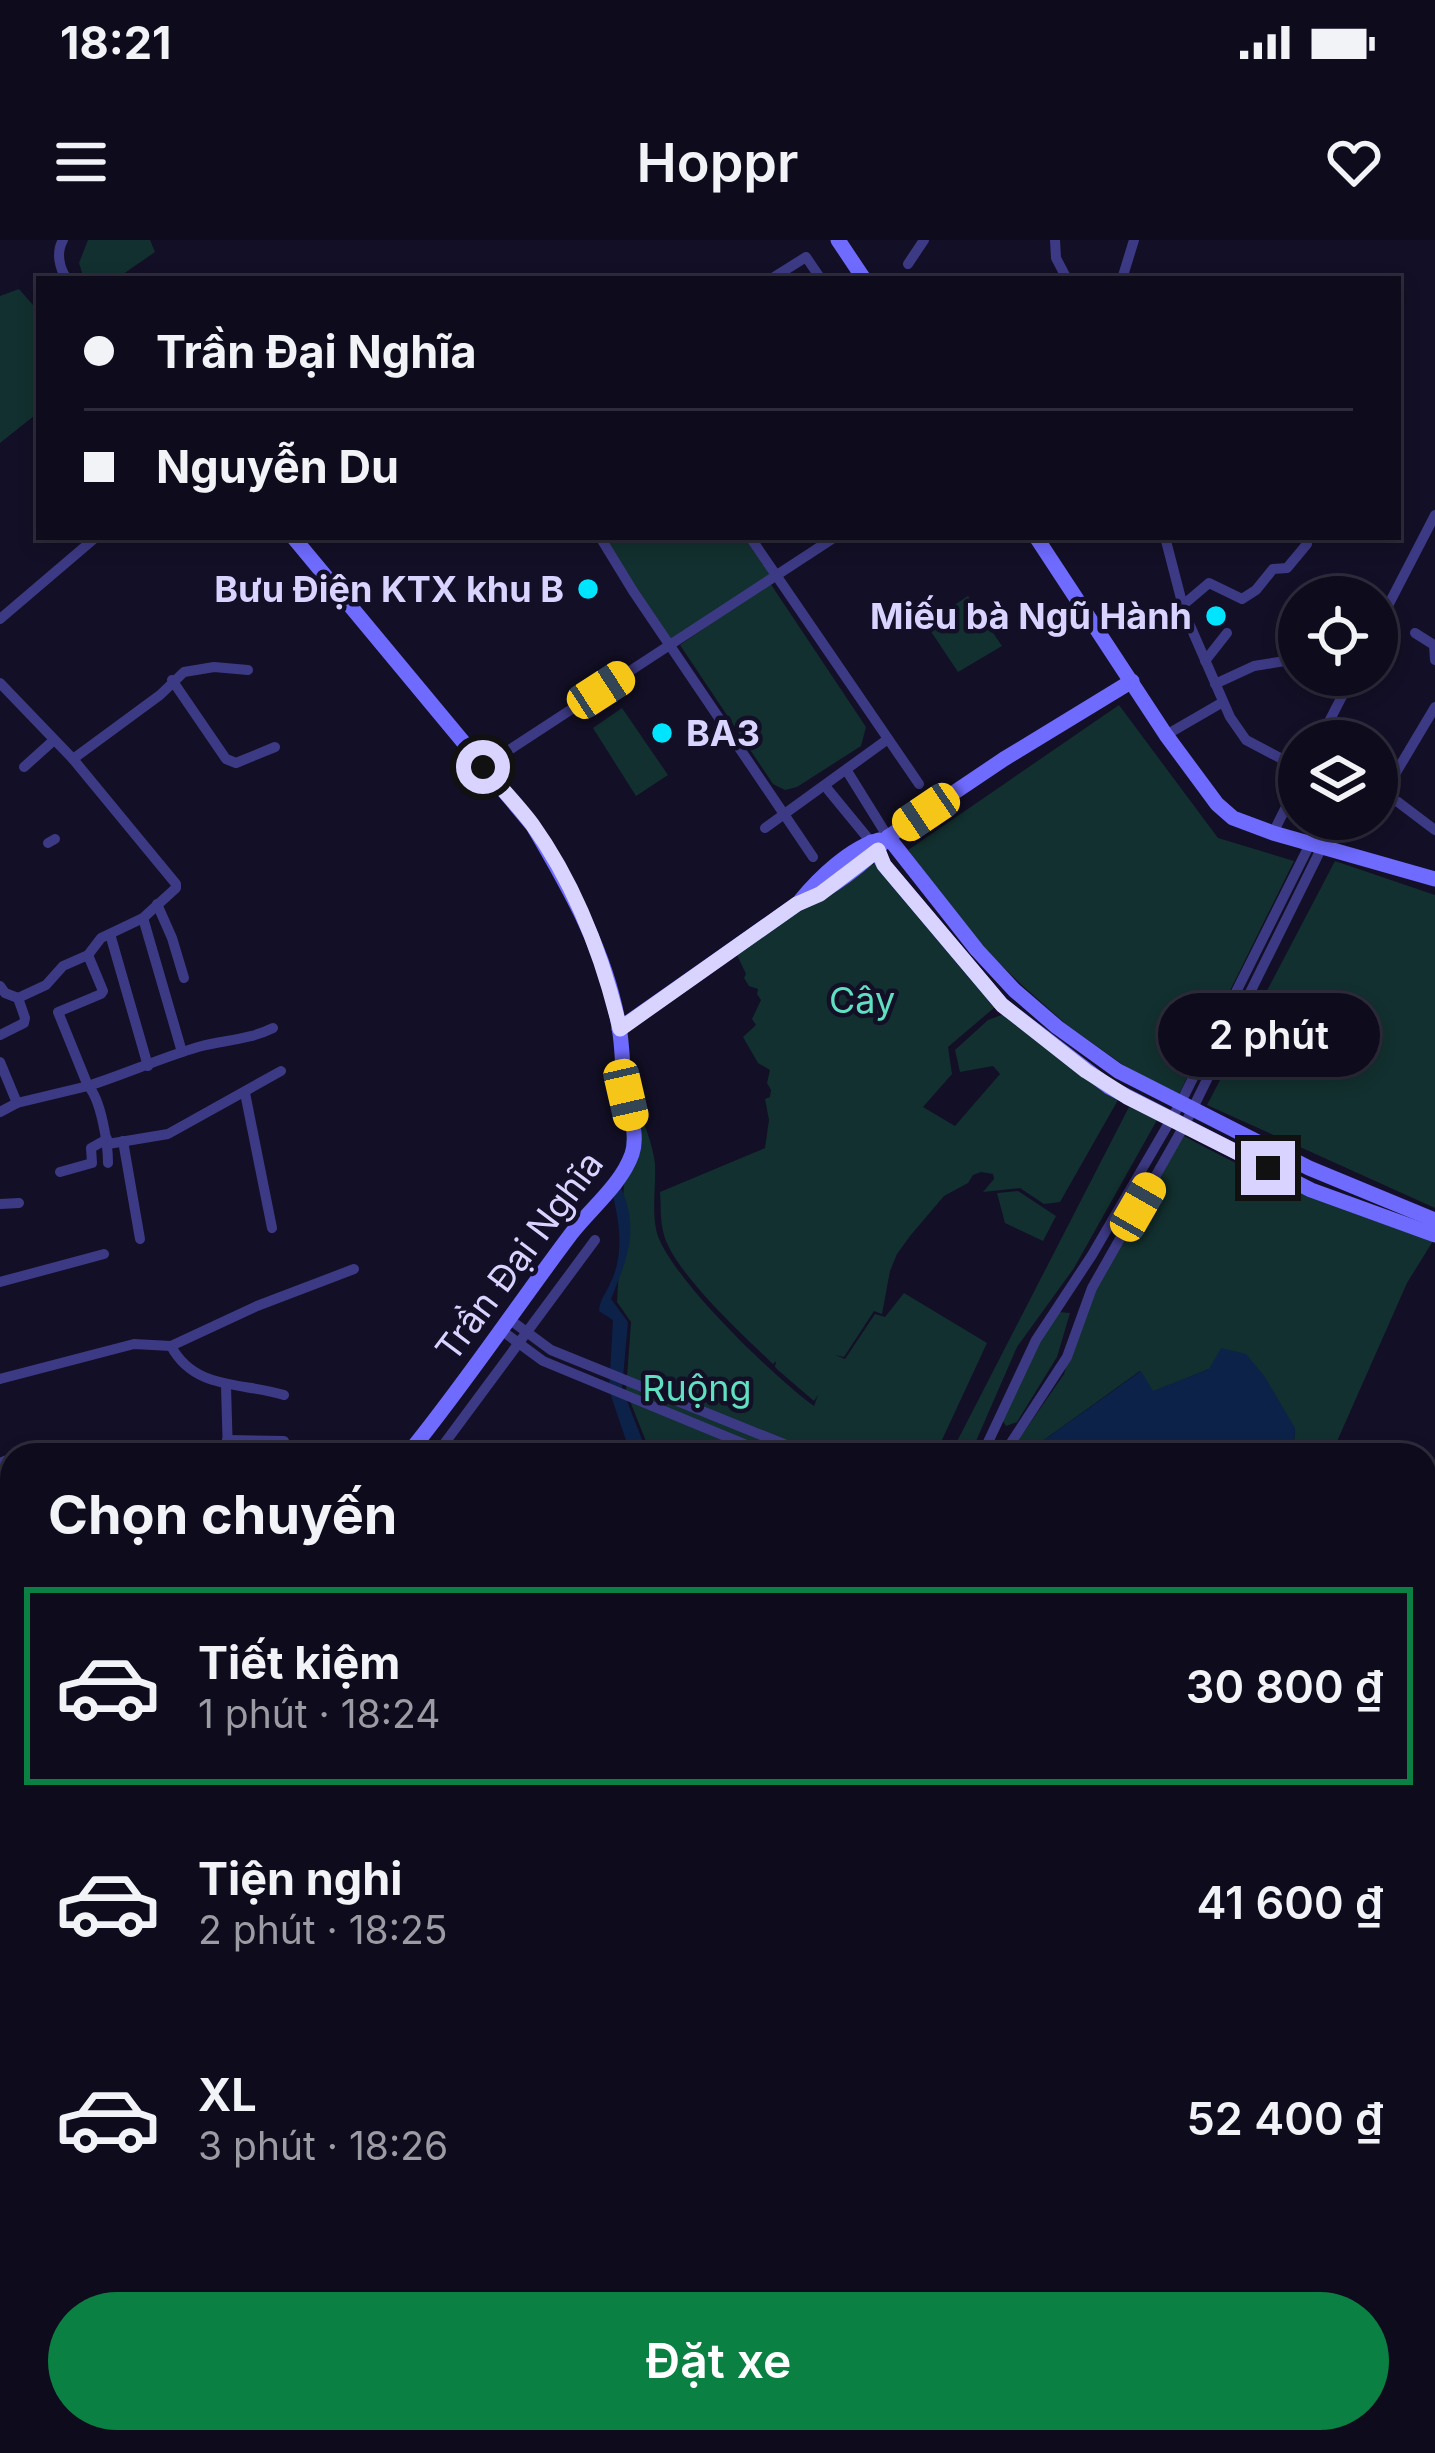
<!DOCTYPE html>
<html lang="vi">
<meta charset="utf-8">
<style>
:root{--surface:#0e0b1c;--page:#1c1929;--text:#f1f3f6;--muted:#9b9ba3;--line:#2e2b3b;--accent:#0b8043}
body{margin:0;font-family:Inter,sans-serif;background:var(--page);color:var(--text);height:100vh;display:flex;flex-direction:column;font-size:45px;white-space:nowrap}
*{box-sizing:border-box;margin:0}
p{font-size:39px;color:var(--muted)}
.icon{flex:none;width:66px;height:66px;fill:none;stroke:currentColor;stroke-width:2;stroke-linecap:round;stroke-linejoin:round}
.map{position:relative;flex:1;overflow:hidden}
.panel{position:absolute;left:0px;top:1203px;width:1437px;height:1011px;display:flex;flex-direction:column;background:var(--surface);border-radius:36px 36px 0 0;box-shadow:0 6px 18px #0003,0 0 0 3px var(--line)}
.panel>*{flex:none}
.top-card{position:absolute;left:36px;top:36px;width:1365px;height:264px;border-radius:0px;box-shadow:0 6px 18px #0003,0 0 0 3px var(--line);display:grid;align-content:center;height:264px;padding:0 48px;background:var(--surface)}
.buttons{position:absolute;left:1278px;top:336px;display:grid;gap:24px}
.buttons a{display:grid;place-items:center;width:120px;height:120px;border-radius:50%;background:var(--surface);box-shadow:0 6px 18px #0003,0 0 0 3px var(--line);font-size:60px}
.end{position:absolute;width:54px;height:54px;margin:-27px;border:15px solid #d9d4ff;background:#111;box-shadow:0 0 0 6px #111}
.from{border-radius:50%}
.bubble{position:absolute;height:84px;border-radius:42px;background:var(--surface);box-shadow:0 6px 18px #0003,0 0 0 3px var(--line);font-size:39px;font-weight:600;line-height:84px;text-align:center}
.car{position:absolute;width:36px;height:72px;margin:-36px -18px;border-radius:15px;box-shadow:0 0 9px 3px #0007;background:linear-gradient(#f5c518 24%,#345 0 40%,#f5c518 0 76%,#345 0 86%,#f5c518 0)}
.top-card b{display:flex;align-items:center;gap:42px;height:114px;font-size:45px}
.top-card b+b{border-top:3px solid var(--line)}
.top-card i{width:30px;height:30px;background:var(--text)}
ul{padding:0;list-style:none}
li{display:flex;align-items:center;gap:36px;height:198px;margin:0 24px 18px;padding:0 24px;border:6px solid transparent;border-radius:0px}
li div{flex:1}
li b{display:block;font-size:45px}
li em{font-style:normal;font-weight:600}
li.active{border-color:var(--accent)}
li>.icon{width:108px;height:108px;stroke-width:1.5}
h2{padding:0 48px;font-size:54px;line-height:144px}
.button{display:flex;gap:24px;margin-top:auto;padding:24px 48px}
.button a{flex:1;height:138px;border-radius:72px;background:var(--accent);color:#fff;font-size:48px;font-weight:600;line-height:138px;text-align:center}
.status{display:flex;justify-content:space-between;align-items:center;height:84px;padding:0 60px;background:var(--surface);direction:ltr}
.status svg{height:33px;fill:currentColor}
header{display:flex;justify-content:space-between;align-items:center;height:156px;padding:0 48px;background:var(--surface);font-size:54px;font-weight:600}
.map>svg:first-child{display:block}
.green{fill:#12302f}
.water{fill:#0c2248}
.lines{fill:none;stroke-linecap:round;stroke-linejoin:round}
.street{stroke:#3d3a85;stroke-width:10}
.secondary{stroke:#6f6bff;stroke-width:15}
.route{stroke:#d9d4ff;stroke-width:15}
.poi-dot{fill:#00e5ff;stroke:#130f26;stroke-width:4.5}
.labels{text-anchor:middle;stroke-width:9;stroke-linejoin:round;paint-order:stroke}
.poi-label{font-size:36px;font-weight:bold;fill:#d9d4ff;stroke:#130f26;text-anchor:end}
.park-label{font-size:36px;fill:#5fe0c0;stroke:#130f26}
.street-label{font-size:36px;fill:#d9d4ff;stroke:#130f26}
</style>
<div class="status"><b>18:21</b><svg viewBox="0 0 49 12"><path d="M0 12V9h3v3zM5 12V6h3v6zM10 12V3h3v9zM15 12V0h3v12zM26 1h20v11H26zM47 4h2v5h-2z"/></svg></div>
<header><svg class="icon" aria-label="menu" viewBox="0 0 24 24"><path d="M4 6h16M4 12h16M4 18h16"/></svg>Hoppr<svg class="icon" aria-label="heart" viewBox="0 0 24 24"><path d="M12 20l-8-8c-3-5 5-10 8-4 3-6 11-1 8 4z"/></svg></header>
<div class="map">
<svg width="1435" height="2213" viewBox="0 0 1435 2213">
<rect width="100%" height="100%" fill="#130f26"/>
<g class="green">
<path d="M88,0H150L155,12L116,39H84L79,23Z"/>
<path d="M19,49L39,72V172L0,203V56Z"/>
<path d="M600,297H747L775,337L669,405Z"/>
<path d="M770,343L866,487L861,506L797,547L785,550L773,544L680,405Z"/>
<path d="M968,356L1002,406L958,432L926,384Z"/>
<path d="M1119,465L1218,598L1294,621L1179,854L1129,829L1067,785L1023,746L983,708L908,610Z"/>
<path d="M622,468L668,535L636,556L593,488Z"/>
<path d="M1335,621L1435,655V968L1207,865Z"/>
<path d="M876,624L995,767L948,807L952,834L923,867L955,886L1000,834L993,826L960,832L955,810L988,780L1004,774L1118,860L1060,962L1044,964L1020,948L983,952L994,939L993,934L981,932L973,935L968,943L944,956L910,996L897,1014L890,1031L882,1074L874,1071L844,1117L835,1115L845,1119L875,1074L885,1077L904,1053L987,1103L935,1215H654L649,1209L626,1151L631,1082L617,1062L629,858L637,862C643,882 653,904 655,924C656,945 652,968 656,989C663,1031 778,1141 814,1166L818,1155L814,1161L779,1131L775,1127L776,1121L773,1124C744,1096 670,1029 663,991C660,978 661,964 660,952L765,908L769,880L765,859L770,857L771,850L767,843L770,830L758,823L743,797L756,785L752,779L761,760L757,754L758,749L749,746L744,738L746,734L737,715L858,626Z"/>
<path d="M1129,867L1157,880L1074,1028L1017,1107L970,1215H950Z"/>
<path d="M1184,896C1267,942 1343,971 1433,1001L1407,1043L1331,1215H1293L1295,1188L1209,1129L1152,1152L1140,1131L1023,1215H1008L1064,1134L1087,1059Z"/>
<path d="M1018,951L1056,976L1043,1001L1005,983L997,953Z"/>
<path d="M1058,1072L1070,1073L1057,1117L1017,1182L1006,1186L1003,1181L1023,1129Z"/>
</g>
<g class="water">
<path d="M621,948C640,990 627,1019 611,1059L628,1082L622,1148L648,1215H631L609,1150L613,1080L599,1071C600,1059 605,1055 610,1044C624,1016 620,985 613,956Z"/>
<path d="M1221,1108L1246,1114L1265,1137L1295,1188L1293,1215H1023L1141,1131L1153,1151L1209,1129Z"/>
</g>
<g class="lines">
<g class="street">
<path d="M63,0C56,12 59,28 67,39"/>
<path d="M1055,0L1056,18L1067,39"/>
<path d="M908,24L924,0"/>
<path d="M771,39L806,17L821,39"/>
<path d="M1122,39L1134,0"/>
<path d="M600,297L633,351L813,617"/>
<path d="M750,297L919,544"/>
<path d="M1165,297L1185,374L1230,477L1246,500L1299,528"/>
<path d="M1183,365L1209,343L1242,359L1256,350L1273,329L1287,328L1307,304"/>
<path d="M0,379L95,298"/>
<path d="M1377,387L1435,275"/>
<path d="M1415,393L1434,405L1435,420"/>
<path d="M1205,421L1227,393"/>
<path d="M172,440L226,519L236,523L275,507"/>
<path d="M0,443L73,519L176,644V648L143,678L101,698L88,715L63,726L46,745L18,758L25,778L24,783L0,795"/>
<path d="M1215,444L1254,426L1285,421L1294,407"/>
<path d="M1166,495L1223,462"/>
<path d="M1319,501L1353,435"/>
<path d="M73,519L160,455L184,432L214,427L248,430"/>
<path d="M24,527L54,500"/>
<path d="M483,527L835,297"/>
<path d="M847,531L888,597"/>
<path d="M825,546L871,602"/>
<path d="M1380,555L1398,562L1435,590"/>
<path d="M1382,556L1435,467"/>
<path d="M765,588L888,499"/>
<path d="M1273,593L1299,541"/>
<path d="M48,603L55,599"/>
<path d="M157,664L172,698L184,738"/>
<path d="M143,678L182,812"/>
<path d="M110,694L148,826"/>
<path d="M88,715L103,751L101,754L58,772L88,846C125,834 161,818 198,807C224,800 249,800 273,788"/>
<path d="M0,746L5,753L18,758"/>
<path d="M0,822L17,863"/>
<path d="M245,853L272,988"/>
<path d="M0,872L17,863L88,846C101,859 108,904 108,923"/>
<path d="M123,901L140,999"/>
<path d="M108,904L168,894L281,831"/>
<path d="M60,932L92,923L91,908L107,899"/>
<path d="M0,964L19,963"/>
<path d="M0,1042L104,1014"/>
<path d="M509,1079L551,1110L811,1215"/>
<path d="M501,1090L543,1121L771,1215"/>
<path d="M171,1106C195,1151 243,1142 284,1155"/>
<path d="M0,1139L134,1104L171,1106L257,1066L354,1029"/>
<path d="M226,1146L228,1215"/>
<path d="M227,1200L284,1201"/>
<path d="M441,1208L595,1000"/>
<path d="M18,1215L35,1208"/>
<path d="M982,1215L1036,1100L1092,1015L1180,864L1310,604"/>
<path d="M1003,1215L1067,1117L1092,1048L1184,886L1322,607"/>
<path d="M0,1223L12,1218"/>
<path d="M0,1299L12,1296"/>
<path d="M1425,1607L1435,1611"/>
<path d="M1425,1806L1435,1811"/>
<path d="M0,1922L12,1927"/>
<path d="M0,2074L12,2069"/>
<path d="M897,2213L902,2202"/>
</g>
<g class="secondary">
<path d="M838,0L864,39"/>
<path d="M293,297L533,586C570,649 607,714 619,787C623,808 622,830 625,851C628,871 639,893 632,914C621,945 591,968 571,994C516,1067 465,1144 407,1215"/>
<path d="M1036,297L1166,495L1217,564L1233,578L1273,593L1435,639"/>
<path d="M888,597L977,710L1014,750L1057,787L1118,831L1309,928L1435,980"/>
<path d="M871,602L884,625L1002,765L1109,847L1311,950L1435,995"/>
<path d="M800,661C819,638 850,608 879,600"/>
<path d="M619,789L797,664C830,650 865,625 888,597L1004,519L1132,441"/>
<path d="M0,1401L12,1425"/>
<path d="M0,1760L12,1744"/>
<path d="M0,1789L12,1773"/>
</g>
</g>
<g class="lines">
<path class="route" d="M483,527C499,546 517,564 532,584C575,644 603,718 620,789L797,664L820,654L878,610L884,625L1002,765L1086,831L1127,857L1268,928"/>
</g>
<g class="poi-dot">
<circle cx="588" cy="349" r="12"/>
<circle cx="1216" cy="376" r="12"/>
<circle cx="662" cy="493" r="12"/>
</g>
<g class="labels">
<g class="poi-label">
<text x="564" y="362">Bưu Điện KTX khu B</text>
<text x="1192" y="389">Miếu bà Ngũ Hành</text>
<text x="686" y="506" text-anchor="start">BA3</text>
</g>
<g class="park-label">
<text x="862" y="773">Cây</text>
<text x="697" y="1161">Ruộng</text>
</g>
<g class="street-label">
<text transform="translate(519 1016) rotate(-53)" y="13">Trần Đại Nghĩa</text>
</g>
</g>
</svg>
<div class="buttons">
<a><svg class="icon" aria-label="locate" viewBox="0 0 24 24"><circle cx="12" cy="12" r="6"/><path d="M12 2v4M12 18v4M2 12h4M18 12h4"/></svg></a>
<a><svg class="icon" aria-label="layers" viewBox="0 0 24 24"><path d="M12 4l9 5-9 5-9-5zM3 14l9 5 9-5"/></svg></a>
</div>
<i class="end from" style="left:483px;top:527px"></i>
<i class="end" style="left:1268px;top:928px"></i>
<div class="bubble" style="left:1158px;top:753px;width:222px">2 phút</div>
<i class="car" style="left:601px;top:450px;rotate:57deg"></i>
<i class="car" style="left:926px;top:572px;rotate:236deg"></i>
<i class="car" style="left:626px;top:855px;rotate:167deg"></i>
<i class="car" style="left:1138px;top:967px;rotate:30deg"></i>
<div class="top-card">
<b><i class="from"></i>Trần Đại Nghĩa</b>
<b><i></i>Nguyễn Du</b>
</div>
<section class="panel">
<h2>Chọn chuyến</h2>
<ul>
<li class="active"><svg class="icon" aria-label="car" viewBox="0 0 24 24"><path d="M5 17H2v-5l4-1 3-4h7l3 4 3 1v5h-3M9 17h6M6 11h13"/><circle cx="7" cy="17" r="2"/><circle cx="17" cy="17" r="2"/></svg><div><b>Tiết kiệm</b><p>1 phút · 18:24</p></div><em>30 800 ₫</em></li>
<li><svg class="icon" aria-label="car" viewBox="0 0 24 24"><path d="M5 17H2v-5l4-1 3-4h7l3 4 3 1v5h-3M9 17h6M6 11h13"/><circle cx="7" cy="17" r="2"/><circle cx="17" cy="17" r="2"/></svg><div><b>Tiện nghi</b><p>2 phút · 18:25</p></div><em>41 600 ₫</em></li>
<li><svg class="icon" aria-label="car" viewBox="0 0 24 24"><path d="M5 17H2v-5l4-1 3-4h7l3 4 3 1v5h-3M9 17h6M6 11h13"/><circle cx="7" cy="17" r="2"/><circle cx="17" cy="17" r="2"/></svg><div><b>XL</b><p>3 phút · 18:26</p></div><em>52 400 ₫</em></li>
</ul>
<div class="button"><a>Đặt xe</a></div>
</section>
</div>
